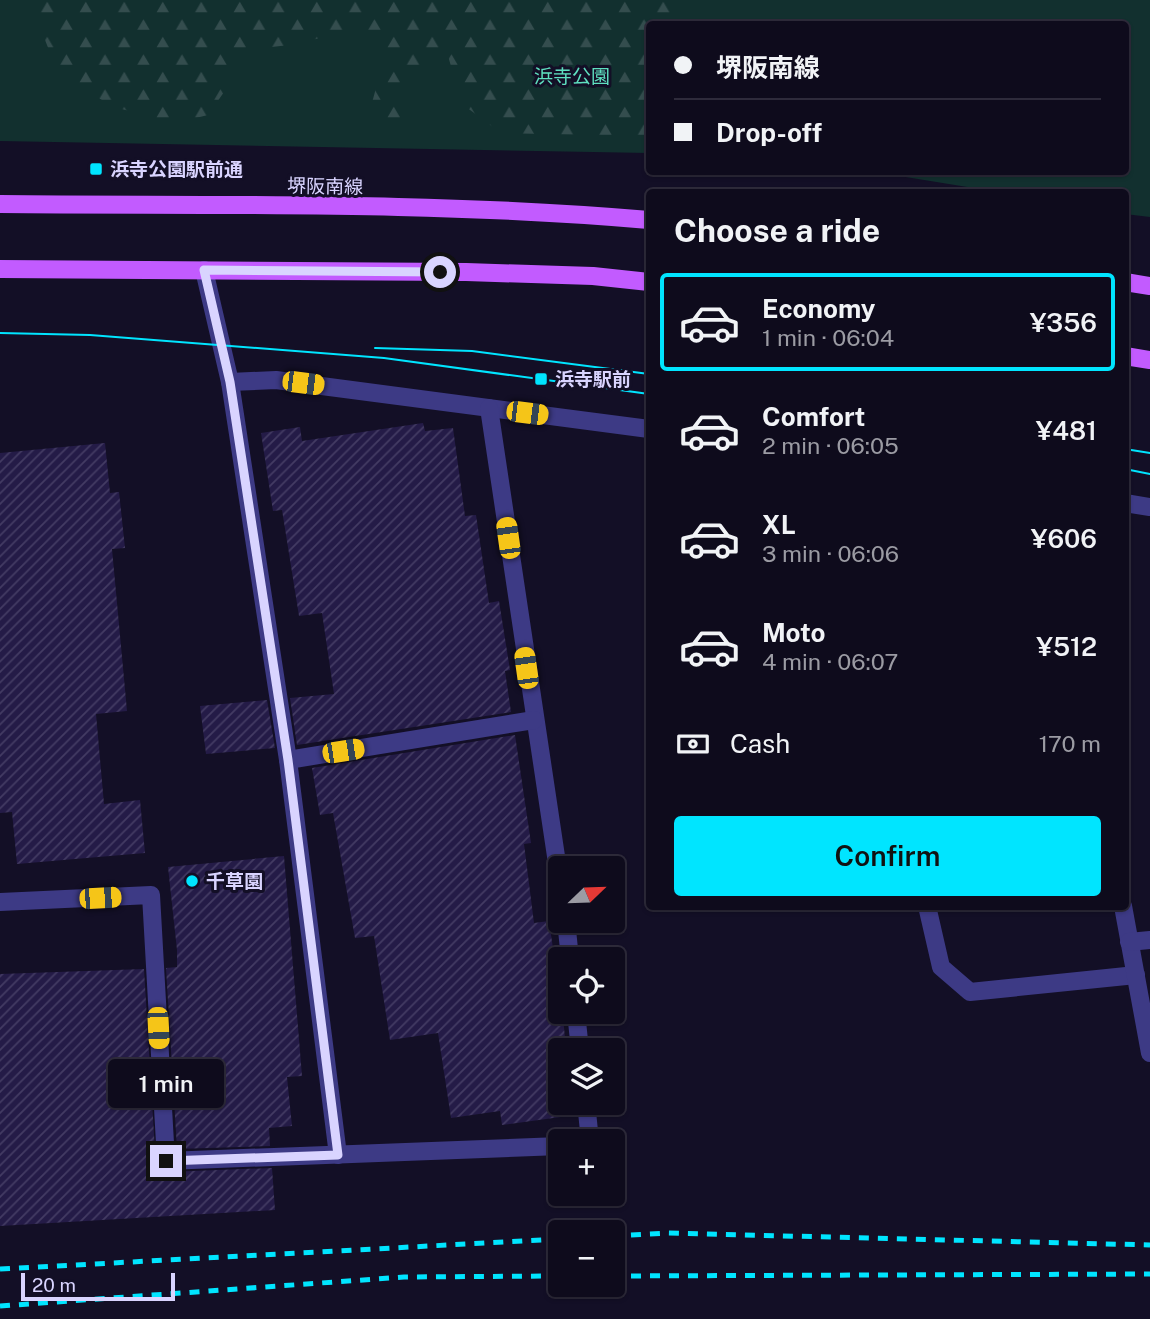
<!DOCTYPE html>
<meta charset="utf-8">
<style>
:root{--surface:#0e0b1c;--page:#1c1929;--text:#f1f3f6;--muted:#9b9ba3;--line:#2e2b3b;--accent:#00e5ff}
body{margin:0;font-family:"Public Sans","Noto Sans JP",sans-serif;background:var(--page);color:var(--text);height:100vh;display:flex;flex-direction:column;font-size:26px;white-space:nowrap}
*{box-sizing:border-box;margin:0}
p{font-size:23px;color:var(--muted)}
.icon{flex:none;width:38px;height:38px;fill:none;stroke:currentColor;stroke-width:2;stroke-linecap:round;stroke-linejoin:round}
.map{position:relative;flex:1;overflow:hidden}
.details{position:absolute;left:646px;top:189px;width:483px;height:721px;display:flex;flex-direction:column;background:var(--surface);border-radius:7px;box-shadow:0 2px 5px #0004,0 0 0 2px var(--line)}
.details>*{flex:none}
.guide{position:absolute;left:646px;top:21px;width:483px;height:154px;border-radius:7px;box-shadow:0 2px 5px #0004,0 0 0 2px var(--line);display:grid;align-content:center;height:154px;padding:0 28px;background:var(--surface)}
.needle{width:46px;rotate:67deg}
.fabs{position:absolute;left:548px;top:856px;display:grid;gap:14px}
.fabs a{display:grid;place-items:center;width:77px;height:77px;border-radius:7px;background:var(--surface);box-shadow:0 2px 5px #0004,0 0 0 2px var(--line);font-size:35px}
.scale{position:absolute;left:21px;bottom:18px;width:154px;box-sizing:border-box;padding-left:7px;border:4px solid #d9d4ff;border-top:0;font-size:19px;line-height:24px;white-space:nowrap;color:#d9d4ff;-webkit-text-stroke:5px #130f26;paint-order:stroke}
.end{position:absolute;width:32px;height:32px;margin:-16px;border:9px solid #d9d4ff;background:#111;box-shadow:0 0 0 4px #111}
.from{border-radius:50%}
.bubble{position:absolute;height:49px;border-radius:7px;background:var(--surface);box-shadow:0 2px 5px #0004,0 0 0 2px var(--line);font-size:23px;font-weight:600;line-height:49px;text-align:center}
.car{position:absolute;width:21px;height:42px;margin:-21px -10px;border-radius:9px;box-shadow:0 0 5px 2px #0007;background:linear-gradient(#f5c518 24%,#345 0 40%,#f5c518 0 76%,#345 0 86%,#f5c518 0)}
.guide b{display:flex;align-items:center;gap:24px;height:66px;font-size:26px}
.guide b+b{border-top:2px solid var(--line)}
.guide i{width:18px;height:18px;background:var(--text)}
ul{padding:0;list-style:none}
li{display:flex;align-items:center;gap:21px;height:98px;margin:0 14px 10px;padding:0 14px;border:4px solid transparent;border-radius:7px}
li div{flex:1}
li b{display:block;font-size:26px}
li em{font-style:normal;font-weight:600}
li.on{border-color:var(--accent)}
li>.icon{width:63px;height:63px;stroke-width:1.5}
h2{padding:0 28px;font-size:32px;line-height:84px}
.pay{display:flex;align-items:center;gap:18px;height:77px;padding:0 28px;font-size:26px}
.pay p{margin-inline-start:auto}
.action{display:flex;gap:14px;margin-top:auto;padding:14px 28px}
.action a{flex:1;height:80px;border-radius:7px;background:var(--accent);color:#111;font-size:28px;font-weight:600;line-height:80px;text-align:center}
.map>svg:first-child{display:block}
.green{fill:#12302f}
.forest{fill:url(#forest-firs)}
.building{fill:url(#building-hatch)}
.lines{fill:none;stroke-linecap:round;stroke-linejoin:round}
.minor{stroke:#3d3a85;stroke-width:18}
.major{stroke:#c25bff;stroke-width:18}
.tram{stroke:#00e5ff;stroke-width:2}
.rail{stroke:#00e5ff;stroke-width:5;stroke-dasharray:10 9;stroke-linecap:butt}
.route{stroke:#d9d4ff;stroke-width:9}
.poi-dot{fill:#00e5ff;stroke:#130f26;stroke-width:2.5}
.labels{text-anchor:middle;stroke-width:6;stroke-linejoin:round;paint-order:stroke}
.park-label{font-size:19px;fill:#5fe0c0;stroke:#130f26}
.poi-label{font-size:19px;font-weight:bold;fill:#d9d4ff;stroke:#130f26;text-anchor:start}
.street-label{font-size:19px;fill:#d9d4ff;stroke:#130f26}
</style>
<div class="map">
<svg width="1150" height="1319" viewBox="0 0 1150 1319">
<defs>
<pattern id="forest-firs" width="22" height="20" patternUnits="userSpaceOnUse" patternTransform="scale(1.75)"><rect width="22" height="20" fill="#12302f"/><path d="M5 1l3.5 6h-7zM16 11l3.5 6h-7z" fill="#344d4e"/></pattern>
<pattern id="building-hatch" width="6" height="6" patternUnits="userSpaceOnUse" patternTransform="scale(1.75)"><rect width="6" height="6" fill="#241b47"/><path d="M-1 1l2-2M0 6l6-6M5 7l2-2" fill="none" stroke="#433b63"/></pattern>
</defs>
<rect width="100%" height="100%" fill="#130f26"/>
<path class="green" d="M0,0H1150V217L1125,214V192H998L875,172H1125V24H649V153L0,141Z"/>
<path class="forest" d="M29,0H690L687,24H649V136L501,133L462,104L446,49L436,52L407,95L401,122L378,127L370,110L384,59L355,28L298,44L254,49L208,115L175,123L114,107L59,75Z"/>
<g class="building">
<path d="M423,423L425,431L453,428L465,516L476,515L489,603L499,601L510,670L505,671L511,712L297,745L290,698L334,694L322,613L299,616L282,510L273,511L261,433L300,427L302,441Z"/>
<path d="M105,443L110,493L119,492L125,548L112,549L127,711L96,714L104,804L140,800L145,853L17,864L12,812L0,813V453Z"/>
<path d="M267,700L275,748L206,754L200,706Z"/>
<path d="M515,735L531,843L524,844L534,923L549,921L563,1017L566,1049L560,1050V1102H573L575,1115L502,1125L500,1111L451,1118L438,1033L390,1040L374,936L355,938L333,813L320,815L312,768Z"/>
<path d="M284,856L302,1076L287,1077L292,1126L269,1128L270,1146L177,1149L166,968L177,967V950L168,867Z"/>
<path d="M144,969L156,1167L166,1172L272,1168L275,1210L0,1226V974Z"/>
</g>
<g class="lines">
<g class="minor">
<path d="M204,270L230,382L288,760L338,1155"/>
<path d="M230,382L276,380L649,429"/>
<path d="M489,408L560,883"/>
<path d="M1125,503L1150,507"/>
<path d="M288,760L534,720"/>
<path d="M0,902L151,895L166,1161L560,1146"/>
<path d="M927,906L941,967L970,992L1136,975"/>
<path d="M1123,906L1150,1053"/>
<path d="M566,920L570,959"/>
<path d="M1129,942L1150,940"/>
<path d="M576,1012L580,1050"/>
<path d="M586,1102L590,1141"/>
<path d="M612,1145H615"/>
</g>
<g class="major">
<path d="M0,204C216,206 434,201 649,220"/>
<path d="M0,269L466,272L593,276L649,282"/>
<path d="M1125,282L1150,286"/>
<path d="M1125,356L1150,360"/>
</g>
<g class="tram">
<path d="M0,333L90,335L384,358L649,394"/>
<path d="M375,348L472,351L649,374"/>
<path d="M1125,449L1150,453"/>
<path d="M1125,469L1150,474"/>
</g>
<g class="rail">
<path d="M612,1236L667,1233L1150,1245"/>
<path d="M0,1269L560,1239"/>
<path d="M612,1276L1150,1274"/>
<path d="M0,1306L404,1277L560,1276"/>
</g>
</g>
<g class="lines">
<path class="route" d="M166,1161L338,1155L288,760L230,382L204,270L440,272"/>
</g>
<g class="poi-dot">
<rect x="89" y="162" width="14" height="14" rx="3.5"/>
<rect x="534" y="372" width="14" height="14" rx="3.5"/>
<circle cx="192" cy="881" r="7"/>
</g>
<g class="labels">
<g class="park-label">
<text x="572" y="83">浜寺公園</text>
</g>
<g class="poi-label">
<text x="110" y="176">浜寺公園駅前通</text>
<text x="555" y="386">浜寺駅前</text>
<text x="206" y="888">千草園</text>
</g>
<g class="street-label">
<text transform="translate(325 186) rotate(1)" y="7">堺阪南線</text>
</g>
</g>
</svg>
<div class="fabs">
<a><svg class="needle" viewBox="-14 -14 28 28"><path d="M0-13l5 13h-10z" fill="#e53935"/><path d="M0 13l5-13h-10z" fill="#9b9ba3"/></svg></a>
<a><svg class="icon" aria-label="locate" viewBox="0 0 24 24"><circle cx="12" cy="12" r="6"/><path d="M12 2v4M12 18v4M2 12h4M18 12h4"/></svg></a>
<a><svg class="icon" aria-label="layers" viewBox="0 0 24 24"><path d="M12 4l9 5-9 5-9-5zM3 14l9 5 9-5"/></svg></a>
<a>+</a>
<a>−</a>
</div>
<div class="scale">20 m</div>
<i class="end from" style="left:440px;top:272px"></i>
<i class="end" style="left:166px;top:1161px"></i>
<div class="bubble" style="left:108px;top:1059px;width:116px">1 min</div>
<i class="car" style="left:303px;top:383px;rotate:97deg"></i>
<i class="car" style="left:527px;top:413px;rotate:97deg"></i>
<i class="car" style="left:508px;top:538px;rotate:352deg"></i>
<i class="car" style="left:526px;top:668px;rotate:352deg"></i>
<i class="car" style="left:343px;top:751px;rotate:81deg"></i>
<i class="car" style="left:100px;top:898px;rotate:87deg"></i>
<i class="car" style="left:158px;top:1028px;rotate:177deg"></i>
<div class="guide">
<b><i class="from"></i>堺阪南線</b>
<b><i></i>Drop-off</b>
</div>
<section class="details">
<h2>Choose a ride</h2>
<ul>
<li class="on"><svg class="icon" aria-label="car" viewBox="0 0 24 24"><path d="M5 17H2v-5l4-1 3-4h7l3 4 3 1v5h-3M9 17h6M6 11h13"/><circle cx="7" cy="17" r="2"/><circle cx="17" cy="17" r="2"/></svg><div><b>Economy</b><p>1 min · 06:04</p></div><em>¥356</em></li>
<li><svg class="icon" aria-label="car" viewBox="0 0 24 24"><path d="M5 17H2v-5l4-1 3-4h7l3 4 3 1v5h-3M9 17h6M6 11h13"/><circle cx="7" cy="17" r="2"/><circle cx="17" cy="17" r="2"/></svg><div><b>Comfort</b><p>2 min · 06:05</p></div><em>¥481</em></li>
<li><svg class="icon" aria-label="car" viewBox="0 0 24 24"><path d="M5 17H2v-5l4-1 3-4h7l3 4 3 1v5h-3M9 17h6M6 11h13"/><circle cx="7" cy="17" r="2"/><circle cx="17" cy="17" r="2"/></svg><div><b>XL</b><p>3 min · 06:06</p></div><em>¥606</em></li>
<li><svg class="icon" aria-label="car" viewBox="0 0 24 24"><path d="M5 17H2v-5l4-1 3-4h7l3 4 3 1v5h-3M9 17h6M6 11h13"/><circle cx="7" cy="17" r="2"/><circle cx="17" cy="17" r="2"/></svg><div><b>Moto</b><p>4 min · 06:07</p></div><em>¥512</em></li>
</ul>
<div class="pay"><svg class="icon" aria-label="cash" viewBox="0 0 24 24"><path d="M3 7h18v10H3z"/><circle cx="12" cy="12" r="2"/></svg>Cash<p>170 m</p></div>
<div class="action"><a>Confirm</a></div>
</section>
</div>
